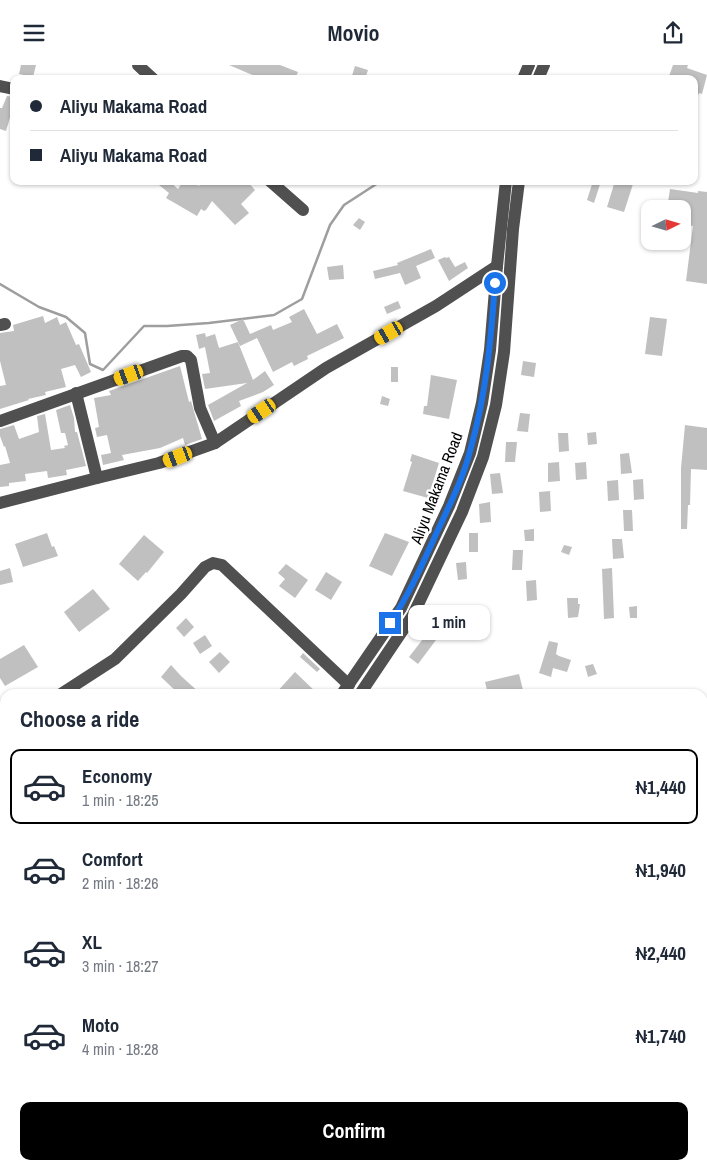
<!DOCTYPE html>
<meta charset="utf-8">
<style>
:root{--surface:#fff;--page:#f2f2f3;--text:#1f2937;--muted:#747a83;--line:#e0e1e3;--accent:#000}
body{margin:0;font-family:"Archivo Narrow",sans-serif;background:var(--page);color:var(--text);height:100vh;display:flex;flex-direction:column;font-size:19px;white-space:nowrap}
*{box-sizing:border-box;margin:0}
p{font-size:16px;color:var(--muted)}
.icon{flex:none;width:28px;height:28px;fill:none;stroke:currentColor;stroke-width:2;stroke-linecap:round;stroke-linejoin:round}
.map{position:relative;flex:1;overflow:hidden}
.side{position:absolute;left:0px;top:624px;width:708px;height:481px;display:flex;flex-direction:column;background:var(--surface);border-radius:15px 15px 0 0;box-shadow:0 1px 4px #0004}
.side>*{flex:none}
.banner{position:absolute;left:10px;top:10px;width:688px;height:110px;border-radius:10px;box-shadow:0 1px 4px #0004;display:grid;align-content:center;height:110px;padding:0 20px;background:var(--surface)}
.needle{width:32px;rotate:85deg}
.fabs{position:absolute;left:641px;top:135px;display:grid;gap:10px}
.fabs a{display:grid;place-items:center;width:50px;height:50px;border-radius:10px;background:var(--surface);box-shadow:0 1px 4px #0004;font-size:25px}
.end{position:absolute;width:22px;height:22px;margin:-11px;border:6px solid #1a73e8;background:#fff;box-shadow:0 0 0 2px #fff}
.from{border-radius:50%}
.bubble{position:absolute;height:35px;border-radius:10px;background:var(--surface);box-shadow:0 1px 4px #0004;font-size:16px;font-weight:800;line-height:35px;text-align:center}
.car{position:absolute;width:15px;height:30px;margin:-15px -8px;border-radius:6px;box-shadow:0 0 4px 1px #0007;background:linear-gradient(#f5c518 24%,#345 0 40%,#f5c518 0 76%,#345 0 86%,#f5c518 0)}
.banner b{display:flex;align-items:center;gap:18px;height:48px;font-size:19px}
.banner b+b{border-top:1px solid var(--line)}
.banner i{width:12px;height:12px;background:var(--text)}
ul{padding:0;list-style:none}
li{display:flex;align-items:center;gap:15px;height:75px;margin:0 10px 8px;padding:0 10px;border:2px solid transparent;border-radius:10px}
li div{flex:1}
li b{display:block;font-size:19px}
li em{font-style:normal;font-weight:800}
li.current{border-color:var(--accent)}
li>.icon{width:45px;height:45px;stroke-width:1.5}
h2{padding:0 20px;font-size:22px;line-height:60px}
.primary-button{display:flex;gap:10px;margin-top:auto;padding:10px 20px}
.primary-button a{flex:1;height:58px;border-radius:10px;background:var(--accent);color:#fff;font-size:20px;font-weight:800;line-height:58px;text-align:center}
header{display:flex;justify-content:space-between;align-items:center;height:65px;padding:0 20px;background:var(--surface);font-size:22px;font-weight:800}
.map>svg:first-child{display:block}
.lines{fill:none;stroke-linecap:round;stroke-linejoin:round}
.stream{stroke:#9e9e9e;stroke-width:2.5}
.building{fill:#c0c0c0}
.minor{stroke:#505050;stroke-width:12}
.route{stroke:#1a73e8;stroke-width:6}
.labels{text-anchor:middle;stroke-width:4.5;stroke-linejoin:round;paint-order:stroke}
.street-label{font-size:16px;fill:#000;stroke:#fff}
</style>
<header><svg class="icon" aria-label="menu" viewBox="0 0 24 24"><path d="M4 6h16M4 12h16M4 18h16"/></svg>Movio<svg class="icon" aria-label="share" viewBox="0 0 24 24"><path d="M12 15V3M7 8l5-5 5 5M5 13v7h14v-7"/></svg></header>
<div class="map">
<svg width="707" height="1104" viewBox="0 0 707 1104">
<rect width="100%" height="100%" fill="#fff"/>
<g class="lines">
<path class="stream" d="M0,219L39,242L66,252L85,268L90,299L103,305L144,261H167L209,258L274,250L302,234L330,160L344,140L381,116"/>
</g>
<g class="building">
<path d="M21,0H36L33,12L19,9Z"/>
<path d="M229,0H280L298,7L295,14H262Z"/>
<path d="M673,0H688L687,3L707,10L702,29L699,28L694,41V14H668Z"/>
<path d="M355,1L368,5L365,14H351Z"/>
<path d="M7,31L14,32V39L6,66L0,64V43H2Z"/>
<path d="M154,116H169L178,124L183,116H191L199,121L202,116H247L255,125L241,139L249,148L235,160L212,136L206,145L204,146L201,144L197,151L166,133L169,128Z"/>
<path d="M593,116H601L594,138L587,135Z"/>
<path d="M615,116H634L624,147L607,142Z"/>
<path d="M670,124L698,128V126L707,127V219L686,216L693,161L682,159V144H667Z"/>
<path d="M359,153L365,157L360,165L353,160Z"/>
<path d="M431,184L435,193L416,201L421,213L405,220L400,208L375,214L373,206L398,200L397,198Z"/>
<path d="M445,192L446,193L449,192L455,202L465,197L468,203L449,216L438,195Z"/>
<path d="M343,200L344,214L329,215L327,202Z"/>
<path d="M398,236L401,243L387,249L384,242Z"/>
<path d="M304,244L317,269L337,259L344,273L307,291L308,294L294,301L292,297L273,307L257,273L240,281L230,260L243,254L250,269L271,260L273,265L292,257L289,252Z"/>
<path d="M43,251L45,258L57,252L60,260L66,257L76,280L79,279L91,307L81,312L75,300L61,304L66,322L45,327L46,330L28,334L29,335L0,344V321L6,320L0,296V268L14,266L13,260Z"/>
<path d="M650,252L667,254L662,291L645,289Z"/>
<path d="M205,268L206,272L215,269L219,283L238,277L253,315L265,306L274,320L263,327L239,336L241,341L214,356L208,340L247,318L205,324L202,309L210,308L205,282L199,284L196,270Z"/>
<path d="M523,296L536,298L534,312L521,310Z"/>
<path d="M180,301L189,337L191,336L202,374L185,380L183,373L160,383L122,390L124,395L103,400L101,390L111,388L107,370L97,372L95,363L99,362L94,333L111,330L109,326Z"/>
<rect x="391" y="302" width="7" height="15"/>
<path d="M431,310L457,315L449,354L423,349L424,341H427Z"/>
<path d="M382,331L390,334L388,341L380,339Z"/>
<path d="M70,340L74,353L75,367H77L86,401L66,405L67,410L48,413L47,406L25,409L26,416L9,418V421L0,422V400L10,398L5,381L4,382L0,371V364L14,360L19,374L39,367L37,351L45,349L51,385L65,383L64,381L68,380L65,368H61L56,345Z"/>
<path d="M520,348L530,349L528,367L517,366Z"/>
<path d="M685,360L707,363V405L691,404L690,440H688L687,464H681V403Z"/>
<path d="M596,367L597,379L588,380L587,368Z"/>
<path d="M558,368H568L569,386L559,387Z"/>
<path d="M506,377H517L515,397H505Z"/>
<path d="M629,388L632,408L621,409L620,389Z"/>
<path d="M412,389L439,398L428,433L403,426L412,397L410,396Z"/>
<path d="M559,397L560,416L548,417V398Z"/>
<path d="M586,397L587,414L576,415L575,398Z"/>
<path d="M500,408L503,428L492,429L490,409Z"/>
<path d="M643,414L644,434L634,435L633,415Z"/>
<path d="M618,415L619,435L608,436L607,416Z"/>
<path d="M550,426L551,446L540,447L539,427Z"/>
<path d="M490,437L491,457L480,458L479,439Z"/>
<path d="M623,445H632L633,466H624Z"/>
<path d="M534,464V476H525L524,465Z"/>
<path d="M47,468L52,482L54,481L58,491L23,502L15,479Z"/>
<path d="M385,468L409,477L392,511L369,501Z"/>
<rect x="469" y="468" width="9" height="19"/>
<path d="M144,470L164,487L147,508L146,507L138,516L119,499Z"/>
<path d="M612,474H622L624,493L613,494Z"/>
<path d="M564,480L572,482L569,490L561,487Z"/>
<path d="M513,485H523L522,505H512Z"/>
<path d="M466,497L467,514L458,515L456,498Z"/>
<path d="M286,499L308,515L295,533L279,521L285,514L278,508Z"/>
<path d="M10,503L13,517L0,520V506Z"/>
<path d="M612,503L614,553L604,554L602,504Z"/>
<path d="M326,507L342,517L331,535L315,525Z"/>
<path d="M536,515L537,535L527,536L526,516Z"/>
<path d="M93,524L110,544L79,567L64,547Z"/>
<path d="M567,533H578V539H580L578,552L568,553Z"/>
<path d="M637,541V553H630L629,542Z"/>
<path d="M186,553L194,562L184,572L176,563Z"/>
<path d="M430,565L439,571L418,599L409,592Z"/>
<path d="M205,570L212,581L200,589L193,578Z"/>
<path d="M549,576L558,578L556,589L559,591L571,595L567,607L553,603L551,612L539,608Z"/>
<path d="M24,580L38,602L5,621L0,613V594Z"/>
<path d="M220,587L230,597L219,608L209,597Z"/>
<path d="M303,588L320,604L317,607L300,592Z"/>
<path d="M593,599L597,609L588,612L585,601Z"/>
<path d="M171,600L181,611L201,629H179L161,612Z"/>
<path d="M295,607L318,629H275Z"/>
<path d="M519,609L524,629H488L485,617Z"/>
</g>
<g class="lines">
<g class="minor">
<path d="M138,0L153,14"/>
<path d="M523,14L529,0"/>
<path d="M538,14L544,0"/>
<path d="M0,21L14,24"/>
<path d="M270,116L303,145"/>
<path d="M0,260L5,259"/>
<path d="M76,328L97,413"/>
<path d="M0,356L182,291H187L191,295L200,343L215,378"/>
<path d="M0,438L97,413L159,398L215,378L326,303L436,241L497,201"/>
<path d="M61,629L115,594L181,529L205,502L213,498L222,500L349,620"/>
<path d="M342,629L401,543L449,441L470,388L482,338L490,285L497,201L506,116"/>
<path d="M360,629L413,550L462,447L483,392L496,340L504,287L513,164L519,116"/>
<path d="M0,664L5,661"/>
<path d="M0,714L5,726"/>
<path d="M702,716L707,717"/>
<path d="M702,730L707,731"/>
<path d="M0,893L5,890"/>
<path d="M0,905L5,903"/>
<path d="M702,1040L707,1046"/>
<path d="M0,1043L5,1041"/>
<path d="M186,1100L189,1104"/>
<path d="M342,1100L346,1104"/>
<path d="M553,1104L559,1100"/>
</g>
</g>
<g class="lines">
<path class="route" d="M390,558C409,530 423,498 437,467C449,441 463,414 470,386C486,331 491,275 495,218"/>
</g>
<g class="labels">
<g class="street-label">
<text transform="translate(436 423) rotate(-69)" y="6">Aliyu Makama Road</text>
</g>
</g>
</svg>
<div class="fabs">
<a><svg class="needle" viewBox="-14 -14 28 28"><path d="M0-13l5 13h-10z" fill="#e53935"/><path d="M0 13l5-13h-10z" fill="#747a83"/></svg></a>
</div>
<i class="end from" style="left:495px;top:218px"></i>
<i class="end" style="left:390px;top:558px"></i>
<div class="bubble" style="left:408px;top:540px;width:82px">1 min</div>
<i class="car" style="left:389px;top:268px;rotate:240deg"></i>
<i class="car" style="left:129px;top:310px;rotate:250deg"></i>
<i class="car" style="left:262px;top:346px;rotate:236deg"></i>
<i class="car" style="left:178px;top:392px;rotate:249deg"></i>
<div class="banner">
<b><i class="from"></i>Aliyu Makama Road</b>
<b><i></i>Aliyu Makama Road</b>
</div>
<section class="side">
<h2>Choose a ride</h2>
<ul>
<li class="current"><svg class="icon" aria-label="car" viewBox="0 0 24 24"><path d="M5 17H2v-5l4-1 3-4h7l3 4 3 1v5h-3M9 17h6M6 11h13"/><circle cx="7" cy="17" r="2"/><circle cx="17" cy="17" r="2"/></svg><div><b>Economy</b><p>1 min · 18:25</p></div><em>₦1,440</em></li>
<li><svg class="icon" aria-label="car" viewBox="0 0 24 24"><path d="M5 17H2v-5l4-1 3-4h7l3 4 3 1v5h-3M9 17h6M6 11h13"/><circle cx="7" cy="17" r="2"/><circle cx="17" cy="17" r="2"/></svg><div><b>Comfort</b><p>2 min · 18:26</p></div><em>₦1,940</em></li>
<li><svg class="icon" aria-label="car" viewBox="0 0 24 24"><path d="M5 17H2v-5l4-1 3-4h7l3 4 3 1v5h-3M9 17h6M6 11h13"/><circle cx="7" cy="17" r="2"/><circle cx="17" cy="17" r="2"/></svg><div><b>XL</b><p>3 min · 18:27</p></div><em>₦2,440</em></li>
<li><svg class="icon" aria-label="car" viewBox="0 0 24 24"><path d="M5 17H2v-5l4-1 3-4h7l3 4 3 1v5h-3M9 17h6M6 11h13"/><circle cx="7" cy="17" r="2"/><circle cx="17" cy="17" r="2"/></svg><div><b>Moto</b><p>4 min · 18:28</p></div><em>₦1,740</em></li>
</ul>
<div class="primary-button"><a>Confirm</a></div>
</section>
</div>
